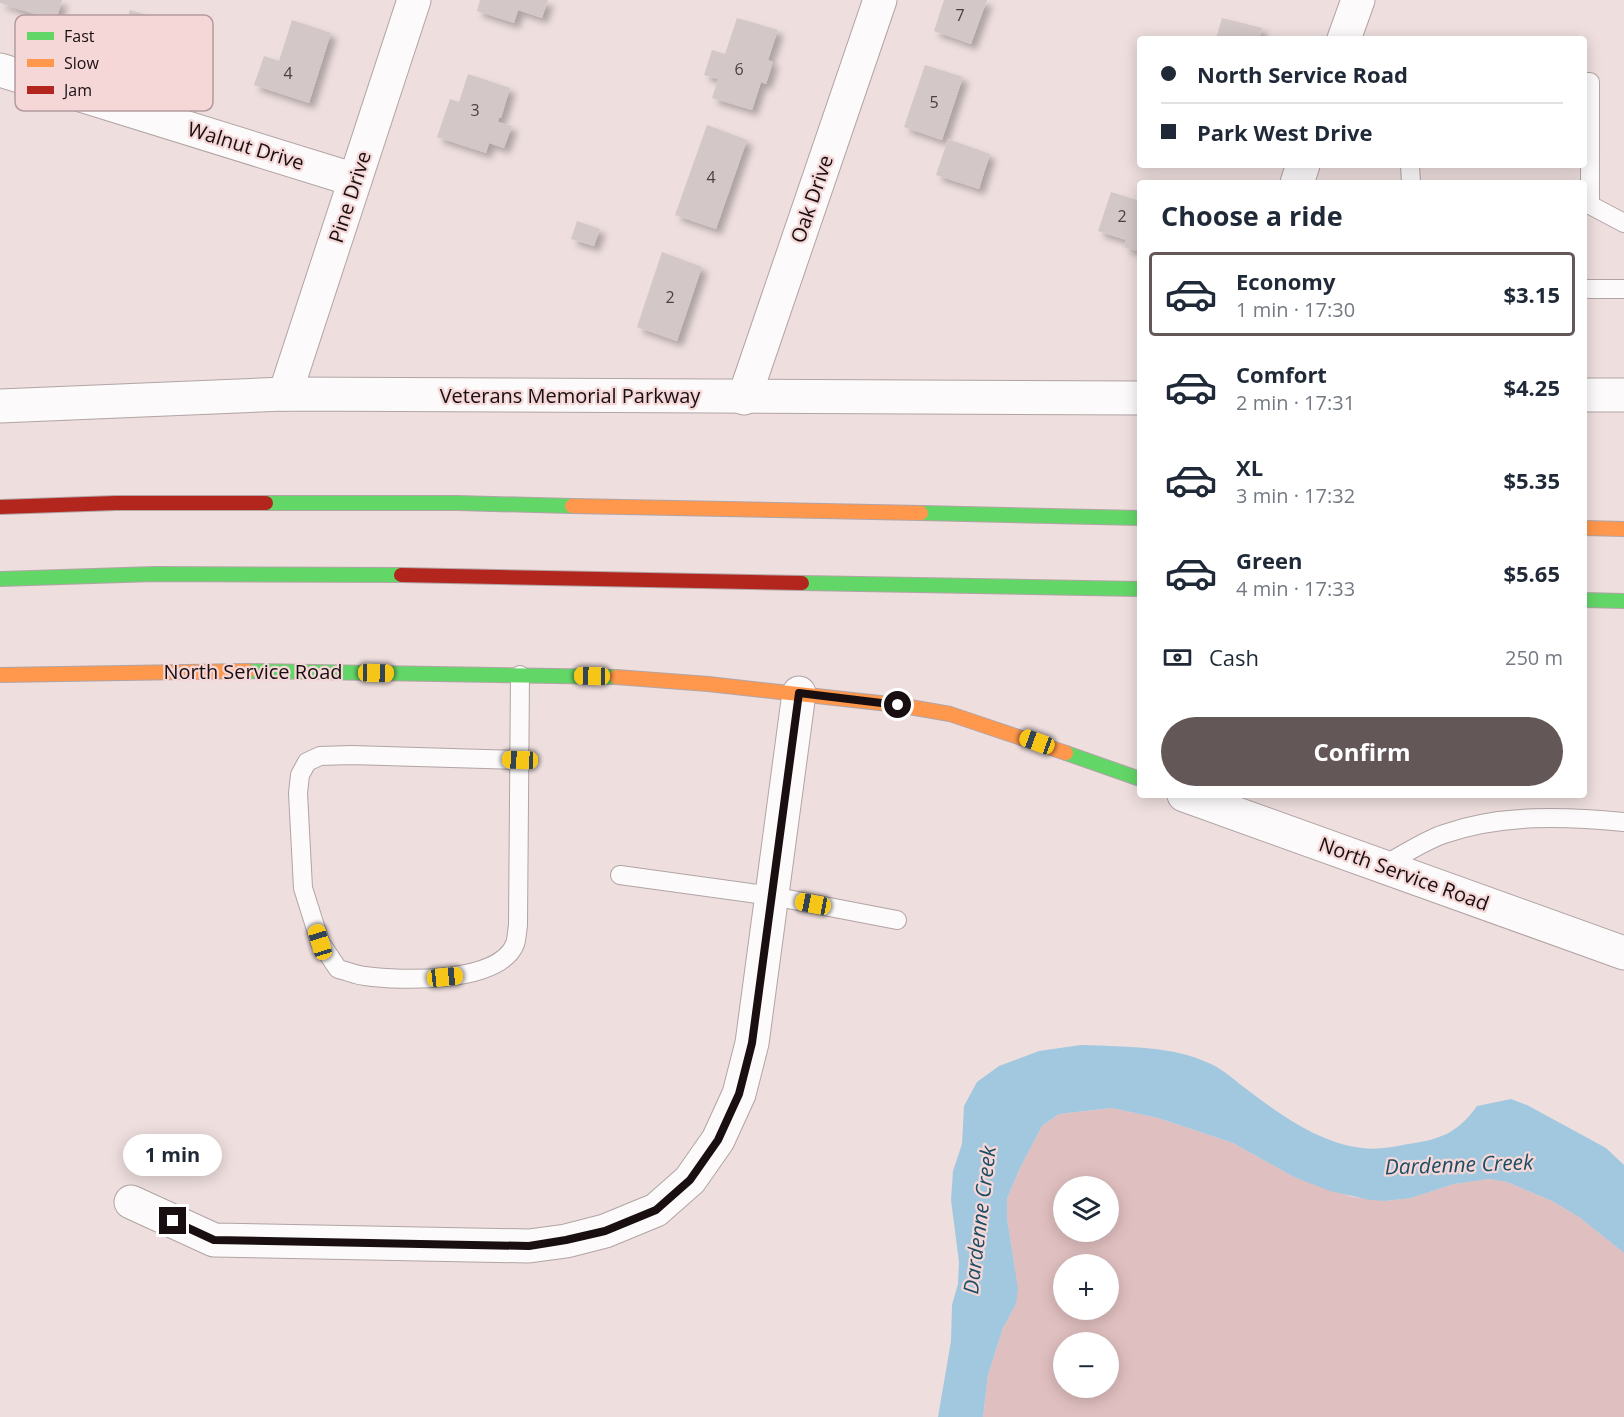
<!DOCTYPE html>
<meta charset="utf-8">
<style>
:root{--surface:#fff;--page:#f2f2f3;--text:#1f2937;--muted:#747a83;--line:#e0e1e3;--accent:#645758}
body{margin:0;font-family:"Open Sans",sans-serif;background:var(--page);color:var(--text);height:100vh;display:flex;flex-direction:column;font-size:22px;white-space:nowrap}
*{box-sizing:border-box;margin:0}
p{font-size:20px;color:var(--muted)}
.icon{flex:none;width:33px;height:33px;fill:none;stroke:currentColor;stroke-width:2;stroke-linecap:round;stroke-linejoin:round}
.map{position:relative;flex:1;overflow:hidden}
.drawer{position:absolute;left:1137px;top:180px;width:450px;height:618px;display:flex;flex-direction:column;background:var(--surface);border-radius:6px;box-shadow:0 3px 15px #0003}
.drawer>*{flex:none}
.hud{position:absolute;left:1137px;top:36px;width:450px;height:132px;border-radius:6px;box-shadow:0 3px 15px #0003;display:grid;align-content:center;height:132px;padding:0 24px;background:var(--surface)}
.fabs{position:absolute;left:1053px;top:1176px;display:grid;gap:12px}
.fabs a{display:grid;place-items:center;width:66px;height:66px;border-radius:50%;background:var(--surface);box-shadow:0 3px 15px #0003;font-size:30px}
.end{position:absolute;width:27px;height:27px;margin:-14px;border:8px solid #190f10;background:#fff;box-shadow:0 0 0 3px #fff}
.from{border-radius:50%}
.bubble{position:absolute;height:42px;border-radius:21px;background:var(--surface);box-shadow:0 3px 15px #0003;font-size:20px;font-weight:700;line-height:42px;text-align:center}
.car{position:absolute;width:18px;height:36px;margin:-18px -9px;border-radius:8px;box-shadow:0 0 4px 2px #0007;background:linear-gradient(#f5c518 24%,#345 0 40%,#f5c518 0 76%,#345 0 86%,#f5c518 0)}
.hud b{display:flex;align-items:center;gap:21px;height:57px;font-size:22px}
.hud b+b{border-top:2px solid var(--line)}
.hud i{width:15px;height:15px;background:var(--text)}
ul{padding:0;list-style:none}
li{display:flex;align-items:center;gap:18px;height:84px;margin:0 12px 9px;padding:0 12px;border:3px solid transparent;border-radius:6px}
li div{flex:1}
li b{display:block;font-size:22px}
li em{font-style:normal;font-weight:700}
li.on{border-color:var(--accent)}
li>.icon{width:54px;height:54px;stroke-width:1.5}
h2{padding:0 24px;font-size:27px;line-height:72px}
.pay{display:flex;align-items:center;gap:15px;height:66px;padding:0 24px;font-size:22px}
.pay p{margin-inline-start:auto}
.primary-button{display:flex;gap:12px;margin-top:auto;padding:12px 24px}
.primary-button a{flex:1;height:69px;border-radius:36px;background:var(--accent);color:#fff;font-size:24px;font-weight:700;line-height:69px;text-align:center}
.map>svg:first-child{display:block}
.green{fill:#e0bfc0;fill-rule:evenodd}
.water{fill:#a1c8df}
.building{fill:#d4c7c7;filter:url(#shadow)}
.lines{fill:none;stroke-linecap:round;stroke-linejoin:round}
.lane-casing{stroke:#b1a4a5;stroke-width:20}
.street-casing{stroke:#b1a4a5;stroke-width:35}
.fast-casing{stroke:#b1a4a5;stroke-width:16}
.slow-casing{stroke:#b1a4a5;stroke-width:16}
.jam-casing{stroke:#b1a4a5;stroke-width:16}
.lane{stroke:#fcfafa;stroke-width:18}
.street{stroke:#fcfafa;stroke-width:33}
.fast{stroke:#63d668;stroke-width:14}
.slow{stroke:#ff974d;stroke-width:14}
.jam{stroke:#b3261e;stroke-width:14}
.route{stroke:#190f10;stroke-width:8}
.labels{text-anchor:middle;stroke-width:4.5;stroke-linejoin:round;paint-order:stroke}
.number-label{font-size:16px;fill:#4a3f40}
.street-label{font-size:20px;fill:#190f10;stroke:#f5d7d8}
.water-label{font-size:21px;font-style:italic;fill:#1b4e65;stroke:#f5d7d8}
.key{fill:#f5d7d8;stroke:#b39b9c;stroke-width:1.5}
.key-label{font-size:16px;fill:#190f10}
</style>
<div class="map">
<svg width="1624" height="1417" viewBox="0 0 1624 1417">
<defs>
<filter id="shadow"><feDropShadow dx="5.5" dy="5.5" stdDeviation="3" flood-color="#0004"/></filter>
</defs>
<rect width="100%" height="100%" fill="#eedede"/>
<path class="green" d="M1112,1108L1158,1118L1233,1143L1294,1177L1352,1197L1385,1201L1411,1198L1454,1184L1489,1179L1507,1182L1552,1201L1579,1217L1624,1253V1417H983L988,1375L1003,1328L1016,1304L1014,1263L1007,1218V1199L1019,1170L1042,1126L1059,1114ZM1064,1186H1108V1232H1064ZM1064,1264H1108V1310H1064ZM1064,1342H1108V1388H1064Z"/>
<path class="water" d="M1081,1045C1124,1047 1171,1045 1211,1064C1226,1071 1236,1082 1249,1091C1282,1116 1320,1143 1362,1148C1377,1150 1393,1147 1408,1144C1439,1140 1458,1133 1477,1106L1511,1099L1527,1105L1606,1148L1624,1165V1253L1579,1217L1552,1201L1507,1182L1489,1179L1454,1184L1411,1198L1385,1201L1370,1200L1330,1191L1294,1177L1233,1143L1158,1118L1112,1108L1059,1114L1042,1126L1019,1170L1007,1199V1218L1018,1289L1016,1304L1003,1328L988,1375L983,1417H938L951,1341L952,1305L958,1284L959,1262L951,1200L953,1171L962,1144L964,1106L977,1082L999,1066L1039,1051Z"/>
<g class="building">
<path d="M0,0H62L56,21L0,3Z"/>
<path d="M480,0H548L542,18L518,10L514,23L477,11Z"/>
<path d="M944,0H987L971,44L934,31Z"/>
<path d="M130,10L157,18L151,37L124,27Z"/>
<path d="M737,18L778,30L768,60L773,62L766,84L761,82L752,110L712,98L718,79L704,75L712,50L725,54Z"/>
<path d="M1222,18L1262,28L1260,39H1216Z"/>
<path d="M292,20L331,33L309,103L254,85L264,56L279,61Z"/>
<path d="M925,65L963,77L942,140L904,127Z"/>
<path d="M468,74L510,88L501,118L499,117L498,122L512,126L504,148L489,143L486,153L437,137L450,99L459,102Z"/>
<path d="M707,125L747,140L716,229L675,215Z"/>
<path d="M948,139L990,154L979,189L936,175Z"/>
<path d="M1111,192L1140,201V252L1124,247L1126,240L1098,231Z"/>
<path d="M577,221L600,229L594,246L571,239Z"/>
<path d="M662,252L702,267L677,341L637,327Z"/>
</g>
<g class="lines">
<g class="lane-casing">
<g id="lane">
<path d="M1584,82H1590V205H1584"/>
<path d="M1410,165L1411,183"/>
<path d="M1590,205L1624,223"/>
<path d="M1584,289H1624"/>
<path d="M520,760L351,755L320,756L307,762L300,775L298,793L303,888L320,942L338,969C347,971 356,975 365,976C400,981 499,984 515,944C517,938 517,931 518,925L520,675"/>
<path d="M1382,866C1402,856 1423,841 1444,834C1501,814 1565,816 1624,822"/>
<path d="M620,875L772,896L897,920"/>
</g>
</g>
<g class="street-casing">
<g id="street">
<path d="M1344,39L1358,0"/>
<path d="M0,70L355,180"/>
<path d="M1297,183L1303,165"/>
<path d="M285,394L414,0"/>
<path d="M1584,395H1624"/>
<path d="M744,398L880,0"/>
<path d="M0,406L285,394L1140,398"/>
<path d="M1184,795L1624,953"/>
<path d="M131,1202L214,1240L529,1246L566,1241L605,1231L656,1210L690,1180L718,1140L739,1094L752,1043L799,693"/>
</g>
</g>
<g class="fast-casing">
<g id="fast">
<path d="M266,503H457L572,506"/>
<path d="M921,513L1140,518"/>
<path d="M0,579L155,574L401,575"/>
<path d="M802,583L1140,589"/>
<path d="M1584,600L1624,601"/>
<path d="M248,671L616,677"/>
<path d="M1066,753L1140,779"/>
</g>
</g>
<g class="slow-casing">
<g id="slow">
<path d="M572,506L921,513"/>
<path d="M1584,528L1624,529"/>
<path d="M0,675L248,671"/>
<path d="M616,677L708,684L898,705L950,714L1066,753"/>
</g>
</g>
<g class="jam-casing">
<g id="jam">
<path d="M0,507L116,503H266"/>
<path d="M401,575L802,583"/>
</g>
</g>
<use href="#lane" class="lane"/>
<use href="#street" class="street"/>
<use href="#fast" class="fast"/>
<use href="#slow" class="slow"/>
<use href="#jam" class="jam"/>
</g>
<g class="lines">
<path class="route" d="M173,1221L214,1240L529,1246L566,1240L605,1231L656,1210L690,1180L718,1140L739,1094L752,1043L799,693L898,705"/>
</g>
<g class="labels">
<g class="number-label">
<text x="960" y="21">7</text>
<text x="739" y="75">6</text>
<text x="288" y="79">4</text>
<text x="934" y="108">5</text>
<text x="475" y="116">3</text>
<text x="711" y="183">4</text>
<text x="1122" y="222">2</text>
<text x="670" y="303">2</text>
</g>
<g class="street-label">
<text transform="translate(246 146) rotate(17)" y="7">Walnut Drive</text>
<text transform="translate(350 197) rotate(-72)" y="7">Pine Drive</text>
<text transform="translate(812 199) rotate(-71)" y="7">Oak Drive</text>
<text x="570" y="403">Veterans Memorial Parkway</text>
<text x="253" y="679">North Service Road</text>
<text transform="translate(1404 874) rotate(20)" y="7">North Service Road</text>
</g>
<g class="water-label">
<text transform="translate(1459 1165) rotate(-2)" y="7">Dardenne Creek</text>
<text transform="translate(980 1220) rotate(-83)" y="7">Dardenne Creek</text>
</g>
</g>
<rect x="15" y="15" width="198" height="96" rx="9" class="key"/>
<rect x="27" y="32" width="27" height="8" fill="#63d668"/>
<rect x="27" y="59" width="27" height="8" fill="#ff974d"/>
<rect x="27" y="86" width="27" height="8" fill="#b3261e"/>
<g class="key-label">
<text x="64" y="42">Fast</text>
<text x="64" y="69">Slow</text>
<text x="64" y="96">Jam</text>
</g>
</svg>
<div class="fabs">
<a><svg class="icon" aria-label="layers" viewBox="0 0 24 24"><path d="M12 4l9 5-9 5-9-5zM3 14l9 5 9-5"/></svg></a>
<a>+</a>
<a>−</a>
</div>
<i class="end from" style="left:898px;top:705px"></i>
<i class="end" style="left:173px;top:1221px"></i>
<div class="bubble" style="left:123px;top:1134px;width:99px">1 min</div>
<i class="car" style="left:376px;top:673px;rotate:91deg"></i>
<i class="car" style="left:592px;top:676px;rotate:271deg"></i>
<i class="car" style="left:1037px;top:742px;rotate:290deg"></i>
<i class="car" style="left:520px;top:760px;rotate:272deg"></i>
<i class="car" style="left:813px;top:904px;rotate:281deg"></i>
<i class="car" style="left:320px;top:942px;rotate:343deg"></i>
<i class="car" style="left:445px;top:977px;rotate:84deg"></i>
<div class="hud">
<b><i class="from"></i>North Service Road</b>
<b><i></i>Park West Drive</b>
</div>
<section class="drawer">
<h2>Choose a ride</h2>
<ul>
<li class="on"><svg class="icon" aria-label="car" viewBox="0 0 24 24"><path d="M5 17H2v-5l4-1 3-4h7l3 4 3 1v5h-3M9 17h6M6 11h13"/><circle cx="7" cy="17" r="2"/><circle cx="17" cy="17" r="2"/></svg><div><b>Economy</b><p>1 min · 17:30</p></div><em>$3.15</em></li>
<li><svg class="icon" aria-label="car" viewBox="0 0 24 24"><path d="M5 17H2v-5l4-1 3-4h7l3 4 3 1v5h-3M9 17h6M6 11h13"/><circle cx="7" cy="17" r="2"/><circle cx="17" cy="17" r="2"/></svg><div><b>Comfort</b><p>2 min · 17:31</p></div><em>$4.25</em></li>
<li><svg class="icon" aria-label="car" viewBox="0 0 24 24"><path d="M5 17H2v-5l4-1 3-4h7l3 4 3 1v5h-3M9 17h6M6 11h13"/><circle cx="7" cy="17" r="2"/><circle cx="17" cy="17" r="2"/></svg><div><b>XL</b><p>3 min · 17:32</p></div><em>$5.35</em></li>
<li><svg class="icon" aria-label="car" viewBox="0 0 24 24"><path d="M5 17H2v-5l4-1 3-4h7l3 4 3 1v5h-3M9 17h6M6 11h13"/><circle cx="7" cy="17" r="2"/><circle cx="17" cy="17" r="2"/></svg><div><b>Green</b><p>4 min · 17:33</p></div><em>$5.65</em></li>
</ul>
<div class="pay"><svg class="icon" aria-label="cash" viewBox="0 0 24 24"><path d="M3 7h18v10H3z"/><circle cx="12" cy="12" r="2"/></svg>Cash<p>250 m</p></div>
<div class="primary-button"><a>Confirm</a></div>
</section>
</div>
